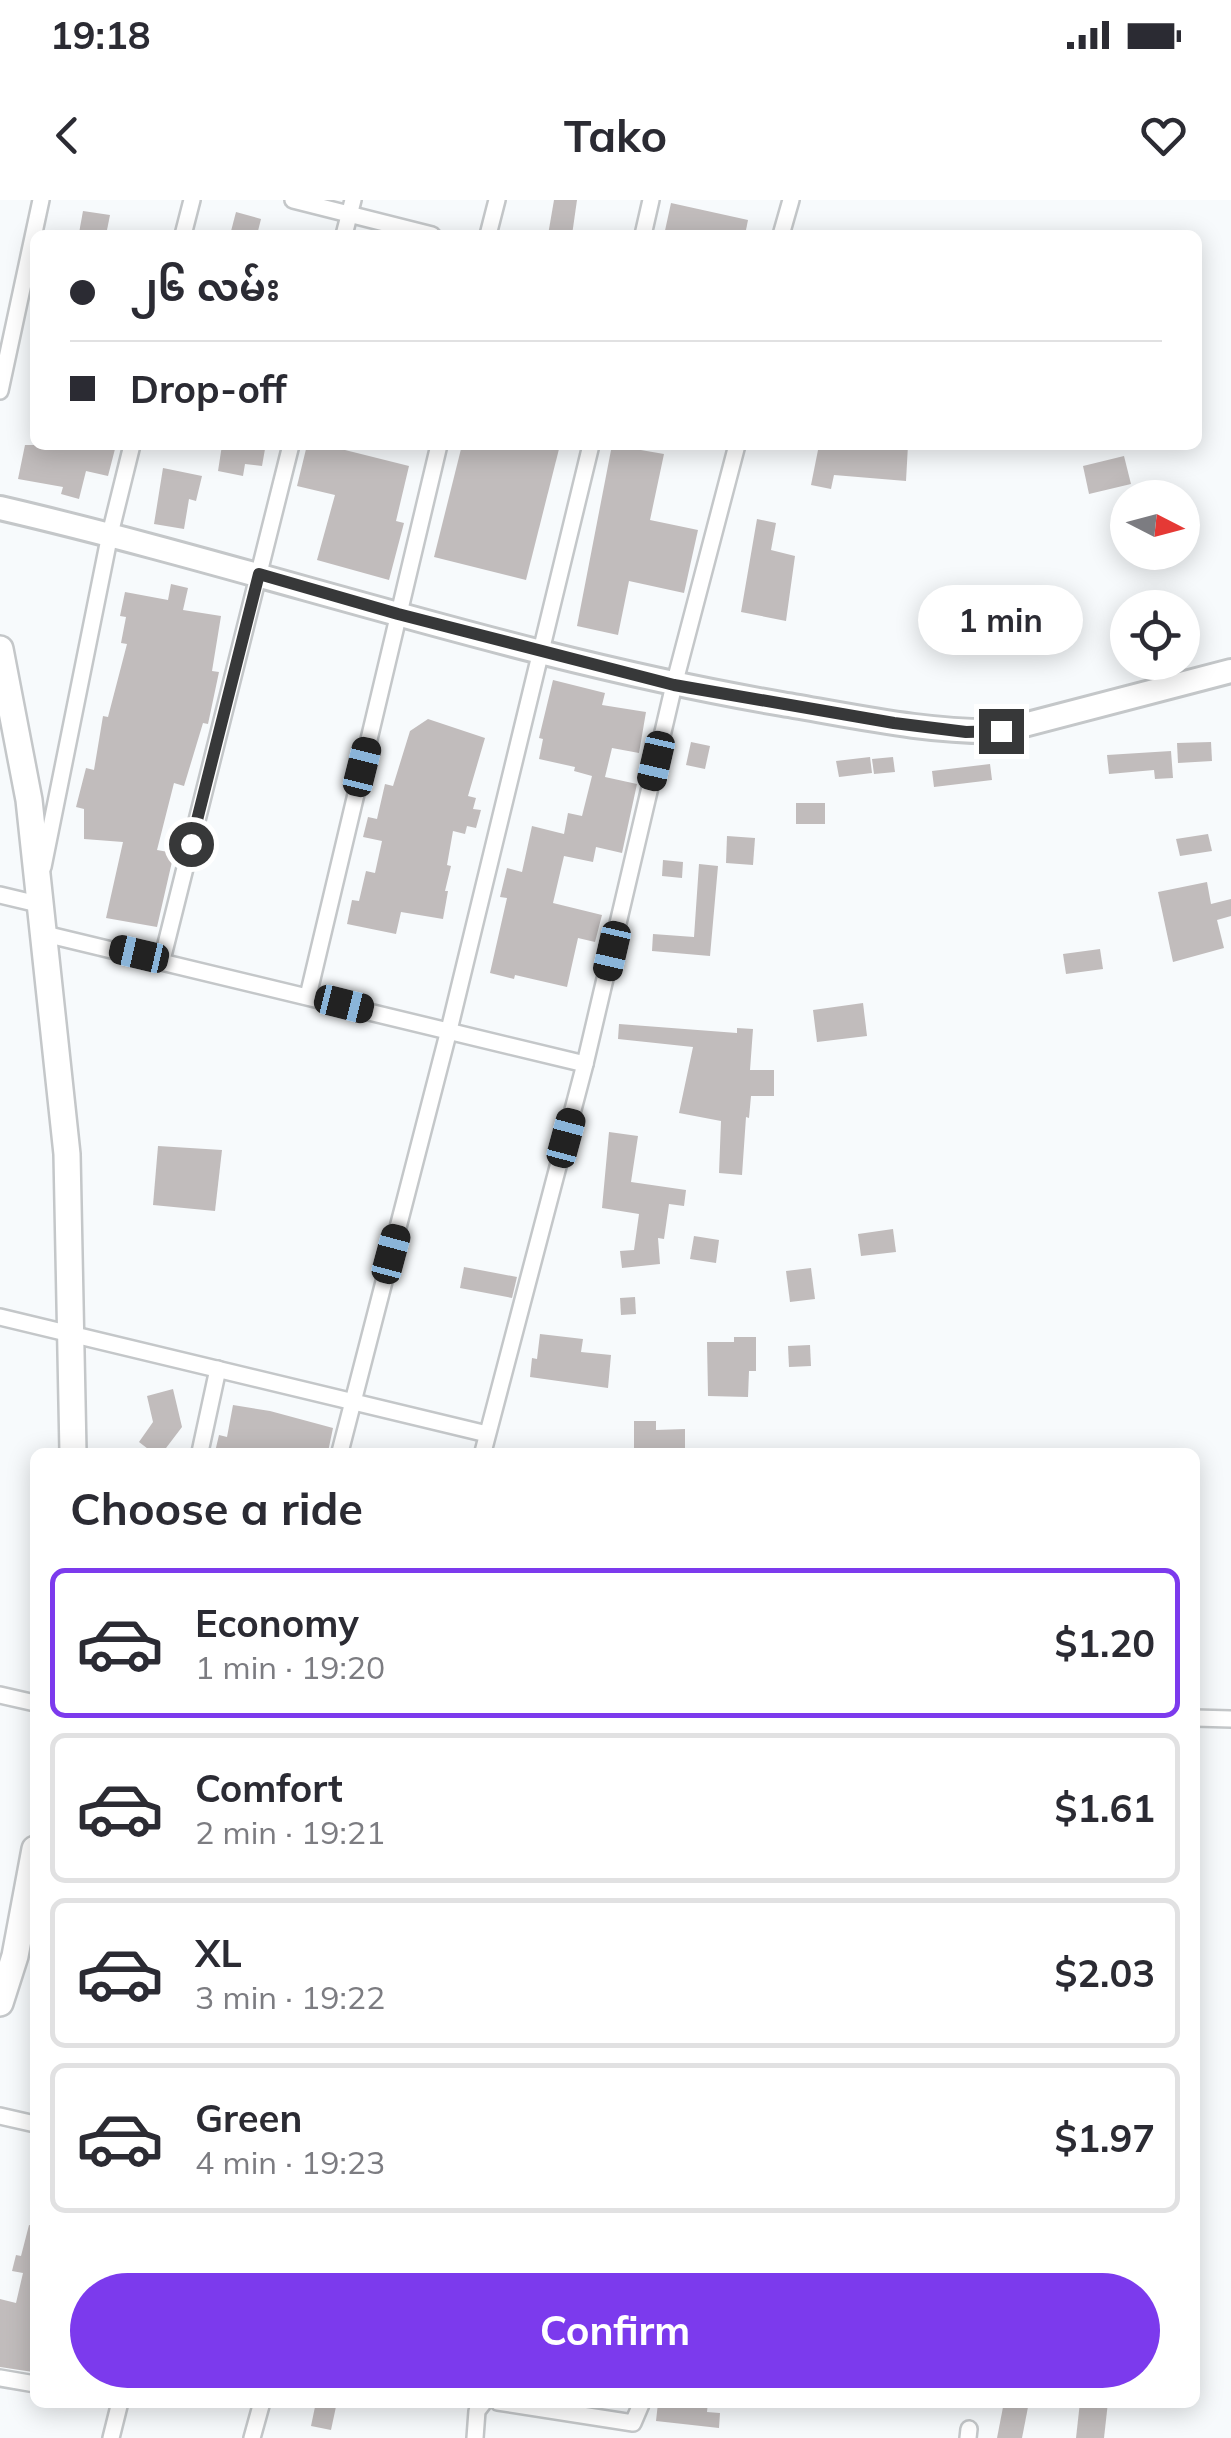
<!DOCTYPE html>
<meta charset="utf-8">
<style>
:root{--surface:#fff;--page:#f7f7f7;--text:#2b2b33;--muted:#7c7c81;--line:#e1e1e2;--accent:#7c3aed}
body{margin:0;font-family:Mulish,"Noto Sans Myanmar",sans-serif;background:var(--page);color:var(--text);height:100vh;display:flex;flex-direction:column;font-size:38px;white-space:nowrap}
*{box-sizing:border-box;margin:0}
p{font-size:32px;color:var(--muted)}
.icon{flex:none;width:55px;height:55px;fill:none;stroke:currentColor;stroke-width:2;stroke-linecap:round;stroke-linejoin:round}
.map{position:relative;flex:1;overflow:hidden}
.drawer{position:absolute;left:30px;top:1248px;width:1170px;height:960px;display:flex;flex-direction:column;background:var(--surface);border-radius:15px;box-shadow:0 5px 25px #0003}
.drawer>*{flex:none}
.guide{position:absolute;left:30px;top:30px;width:1172px;height:220px;border-radius:15px;box-shadow:0 5px 25px #0003;display:grid;align-content:center;height:220px;padding:0 40px;background:var(--surface)}
.needle{width:65px;rotate:96deg}
.fabs{position:absolute;left:1110px;top:280px;display:grid;gap:20px}
.fabs a{display:grid;place-items:center;width:90px;height:90px;border-radius:50%;background:var(--surface);box-shadow:0 5px 25px #0003;font-size:50px}
.end{position:absolute;width:45px;height:45px;margin:-22px;border:12px solid #373839;background:#fff;box-shadow:0 0 0 5px #fff}
.from{border-radius:50%}
.bubble{position:absolute;height:70px;border-radius:35px;background:var(--surface);box-shadow:0 5px 25px #0003;font-size:32px;font-weight:700;line-height:70px;text-align:center}
.car{position:absolute;width:30px;height:60px;margin:-30px -15px;border-radius:12px;box-shadow:0 0 8px 2px #0007;background:linear-gradient(#222 24%,#8ab4d8 0 40%,#222 0 76%,#8ab4d8 0 86%,#222 0)}
.guide b{display:flex;align-items:center;gap:35px;height:95px;font-size:38px}
.guide b+b{border-top:2px solid var(--line)}
.guide i{width:25px;height:25px;background:var(--text)}
ul{padding:0;list-style:none}
li{display:flex;align-items:center;gap:30px;height:150px;margin:0 20px 15px;padding:0 20px;border:5px solid var(--line);border-radius:15px}
li div{flex:1}
li b{display:block;font-size:38px}
li em{font-style:normal;font-weight:700}
li.current{border-color:var(--accent)}
li>.icon{width:90px;height:90px;stroke-width:1.5}
h2{padding:0 40px;font-size:45px;line-height:120px}
.primary-button{display:flex;gap:20px;margin-top:auto;padding:20px 40px}
.primary-button a{flex:1;height:115px;border-radius:60px;background:var(--accent);color:#fff;font-size:40px;font-weight:700;line-height:115px;text-align:center}
.status{display:flex;justify-content:space-between;align-items:center;height:70px;padding:0 50px;background:var(--surface);direction:ltr}
.status svg{height:28px;fill:currentColor}
header{display:flex;justify-content:space-between;align-items:center;height:130px;padding:0 40px;background:var(--surface);font-size:45px;font-weight:700}
.map>svg:first-child{display:block}
.building{fill:#c1bcbc}
.lines{fill:none;stroke-linecap:round;stroke-linejoin:round}
.street-casing{stroke:#c4c7c9;stroke-width:20}
.secondary-casing{stroke:#c4c7c9;stroke-width:28}
.primary-casing{stroke:#c4c7c9;stroke-width:30}
.street{stroke:#fff;stroke-width:15}
.secondary{stroke:#fff;stroke-width:22}
.primary{stroke:#fff;stroke-width:25}
.route{stroke:#373839;stroke-width:12}
</style>
<div class="status"><b>19:18</b><svg viewBox="0 0 49 12"><path d="M0 12V9h3v3zM5 12V6h3v6zM10 12V3h3v9zM15 12V0h3v12zM26 1h20v11H26zM47 4h2v5h-2z"/></svg></div>
<header><svg class="icon" aria-label="back" viewBox="0 0 24 24"><path d="M15 5l-7 7 7 7"/></svg>Tako<svg class="icon" aria-label="heart" viewBox="0 0 24 24"><path d="M12 20l-8-8c-3-5 5-10 8-4 3-6 11-1 8 4z"/></svg></header>
<div class="map">
<svg width="1231" height="2238" viewBox="0 0 1231 2238">
<rect width="100%" height="100%" fill="#f7fafc"/>
<g class="building">
<path d="M554,0H577L572,35H548Z"/>
<path d="M671,3L748,20L745,35H664Z"/>
<path d="M83,11L110,15L106,35L79,33Z"/>
<path d="M236,12L261,19L257,35H230Z"/>
<path d="M25,245H99L115,249L108,276L86,271L79,299L61,294L63,287L18,279Z"/>
<path d="M222,245H253L265,249L262,266L245,264L243,276L218,271Z"/>
<path d="M307,245H325L409,266L396,321L404,323L389,380L317,360L335,295L297,286Z"/>
<path d="M462,245H560L526,380L434,357Z"/>
<path d="M612,245L664,254L650,320L698,330L684,393L629,381L618,435L577,426Z"/>
<path d="M819,245H908L906,281L834,275L831,289L811,285Z"/>
<path d="M1124,256L1131,284L1089,294L1083,266Z"/>
<path d="M163,268L202,276L196,301L189,299L184,329L154,324Z"/>
<path d="M757,319L776,323L771,350L795,356L786,421L741,412Z"/>
<path d="M171,384L188,388L183,410L221,416L212,471L219,472L208,524L203,523L184,586L174,583L157,650L174,653L157,727L106,718L123,642L84,639V609L76,607L86,568L94,570L103,516L108,517L127,444L121,443L126,417L120,416L125,392L168,400Z"/>
<path d="M1052,407L1054,420L1063,419L1066,436L1030,441L1025,411Z"/>
<path d="M553,480L605,493L602,505L646,512L639,553L612,548L605,577L637,584L622,653L596,647L593,662L564,656L553,703L602,715L595,742L578,738L567,787L515,775L514,779L490,773L507,698L500,697L507,668L522,672L532,626L564,634L568,613L582,616L592,576L574,571L575,567L539,559L543,539L539,538Z"/>
<path d="M428,519L485,538L468,596L476,598L473,609L481,610L476,628L467,626L465,634L453,631L447,665L451,666L445,691H448L443,719L401,712L396,734L347,724L352,700L359,701L366,671L375,673L382,641L363,637L368,617L377,619L385,584L393,586L410,531Z"/>
<path d="M691,542L710,546L705,569L686,565Z"/>
<path d="M1211,542L1212,561L1178,563L1177,543Z"/>
<path d="M1171,551L1173,578L1155,579L1154,570L1109,574L1107,555Z"/>
<path d="M870,557L872,573L839,577L836,561Z"/>
<path d="M893,557L895,572L874,574L872,559Z"/>
<path d="M990,564L992,580L934,587L932,571Z"/>
<rect x="796" y="603" width="29" height="21"/>
<path d="M1208,634L1212,651L1180,656L1176,639Z"/>
<path d="M727,636L755,638L753,665L726,663Z"/>
<path d="M663,660L683,662L682,678L662,676Z"/>
<path d="M699,664L718,666L710,756L652,751L653,734L694,737Z"/>
<path d="M1207,682L1211,704L1231,699V716L1217,720L1224,748L1173,762L1158,692Z"/>
<path d="M1100,749L1103,769L1066,774L1063,754Z"/>
<path d="M863,803L867,836L817,842L813,810Z"/>
<path d="M619,824L737,833V828L753,829L750,870H774V896H751L749,918L746,917L742,975L719,973L721,921L679,913L693,847L618,839Z"/>
<path d="M609,932L638,936L631,982L686,990L684,1006L669,1004L664,1039L658,1038L660,1064L622,1068L620,1051L634,1050L639,1014L602,1008Z"/>
<path d="M158,946L222,950L215,1011L153,1005Z"/>
<path d="M893,1029L896,1052L861,1056L858,1034Z"/>
<path d="M694,1036L719,1040L716,1063L690,1059Z"/>
<path d="M464,1067L517,1077L512,1098L460,1088Z"/>
<path d="M811,1068L815,1099L790,1102L786,1071Z"/>
<path d="M635,1097L636,1114L621,1115L620,1098Z"/>
<path d="M540,1134L583,1139L581,1152L611,1155L608,1188L530,1177L532,1158L537,1159Z"/>
<path d="M734,1137H756V1171H749L748,1197L708,1196L707,1142H734Z"/>
<path d="M810,1145L811,1166L789,1167L788,1146Z"/>
<path d="M173,1189L182,1227L163,1252H152L139,1242L153,1222L147,1196Z"/>
<path d="M233,1205L270,1211L333,1228L328,1252H215L219,1235L227,1237Z"/>
<path d="M634,1221H656V1230L685,1229V1252H634Z"/>
<path d="M29,2025L35,2026L33,2172L0,2167V2099L16,2103L23,2073L12,2071L16,2055L21,2056Z"/>
<path d="M316,2202H337L331,2230L311,2226Z"/>
<path d="M672,2202H708L707,2212L720,2213L719,2228L656,2221L658,2203Z"/>
<path d="M1004,2202H1029L1022,2238H997Z"/>
<path d="M1080,2202H1108L1104,2238H1076Z"/>
</g>
<g class="lines">
<g class="street-casing">
<g id="street">
<path d="M293,0L432,35"/>
<path d="M183,35L192,0"/>
<path d="M344,35L353,0"/>
<path d="M488,35L497,0"/>
<path d="M643,35L651,0"/>
<path d="M781,35L791,0"/>
<path d="M0,191L41,0"/>
<path d="M43,667L110,334L132,245"/>
<path d="M0,695L42,705"/>
<path d="M45,734L585,864"/>
<path d="M162,760L291,245"/>
<path d="M308,796L439,245"/>
<path d="M0,1117L487,1234"/>
<path d="M200,1252L218,1169"/>
<path d="M340,1252L449,830L591,245"/>
<path d="M483,1252L585,864L674,485L737,245"/>
<path d="M0,1495L35,1503"/>
<path d="M1195,1518L1231,1519"/>
<path d="M0,1916L35,1924"/>
<path d="M0,2178L35,2184"/>
<path d="M498,2202L633,2223L642,2202"/>
<path d="M111,2238L120,2202"/>
<path d="M252,2238L262,2202"/>
<path d="M475,2238L477,2211L484,2202"/>
<path d="M968,2238L969,2229"/>
</g>
</g>
<g class="secondary-casing">
<path id="secondary" d="M0,308C262,369 517,459 782,504C854,516 928,533 1001,531L1231,471"/>
</g>
<g class="primary-casing">
<g id="primary">
<path d="M0,449L29,600L67,954L73,1252"/>
<path d="M0,1803L15,1756L35,1649"/>
</g>
</g>
<use href="#street" class="street"/>
<use href="#secondary" class="secondary"/>
<use href="#primary" class="primary"/>
</g>
<g class="lines">
<path class="route" d="M191,644L259,374L398,414L674,485L894,523L966,532L1001,531"/>
</g>
</svg>
<div class="fabs">
<a><svg class="needle" viewBox="-14 -14 28 28"><path d="M0-13l5 13h-10z" fill="#e53935"/><path d="M0 13l5-13h-10z" fill="#7c7c81"/></svg></a>
<a><svg class="icon" aria-label="locate" viewBox="0 0 24 24"><circle cx="12" cy="12" r="6"/><path d="M12 2v4M12 18v4M2 12h4M18 12h4"/></svg></a>
</div>
<i class="end from" style="left:191px;top:644px"></i>
<i class="end" style="left:1001px;top:531px"></i>
<div class="bubble" style="left:918px;top:385px;width:165px">1 min</div>
<i class="car" style="left:656px;top:561px;rotate:193deg"></i>
<i class="car" style="left:362px;top:567px;rotate:14deg"></i>
<i class="car" style="left:612px;top:751px;rotate:193deg"></i>
<i class="car" style="left:139px;top:754px;rotate:283deg"></i>
<i class="car" style="left:344px;top:804px;rotate:104deg"></i>
<i class="car" style="left:566px;top:938px;rotate:15deg"></i>
<i class="car" style="left:391px;top:1054px;rotate:15deg"></i>
<div class="guide">
<b><i class="from"></i>၂၆ လမ်း</b>
<b><i></i>Drop-off</b>
</div>
<section class="drawer">
<h2>Choose a ride</h2>
<ul>
<li class="current"><svg class="icon" aria-label="car" viewBox="0 0 24 24"><path d="M5 17H2v-5l4-1 3-4h7l3 4 3 1v5h-3M9 17h6M6 11h13"/><circle cx="7" cy="17" r="2"/><circle cx="17" cy="17" r="2"/></svg><div><b>Economy</b><p>1 min · 19:20</p></div><em>$1.20</em></li>
<li><svg class="icon" aria-label="car" viewBox="0 0 24 24"><path d="M5 17H2v-5l4-1 3-4h7l3 4 3 1v5h-3M9 17h6M6 11h13"/><circle cx="7" cy="17" r="2"/><circle cx="17" cy="17" r="2"/></svg><div><b>Comfort</b><p>2 min · 19:21</p></div><em>$1.61</em></li>
<li><svg class="icon" aria-label="car" viewBox="0 0 24 24"><path d="M5 17H2v-5l4-1 3-4h7l3 4 3 1v5h-3M9 17h6M6 11h13"/><circle cx="7" cy="17" r="2"/><circle cx="17" cy="17" r="2"/></svg><div><b>XL</b><p>3 min · 19:22</p></div><em>$2.03</em></li>
<li><svg class="icon" aria-label="car" viewBox="0 0 24 24"><path d="M5 17H2v-5l4-1 3-4h7l3 4 3 1v5h-3M9 17h6M6 11h13"/><circle cx="7" cy="17" r="2"/><circle cx="17" cy="17" r="2"/></svg><div><b>Green</b><p>4 min · 19:23</p></div><em>$1.97</em></li>
</ul>
<div class="primary-button"><a>Confirm</a></div>
</section>
</div>
